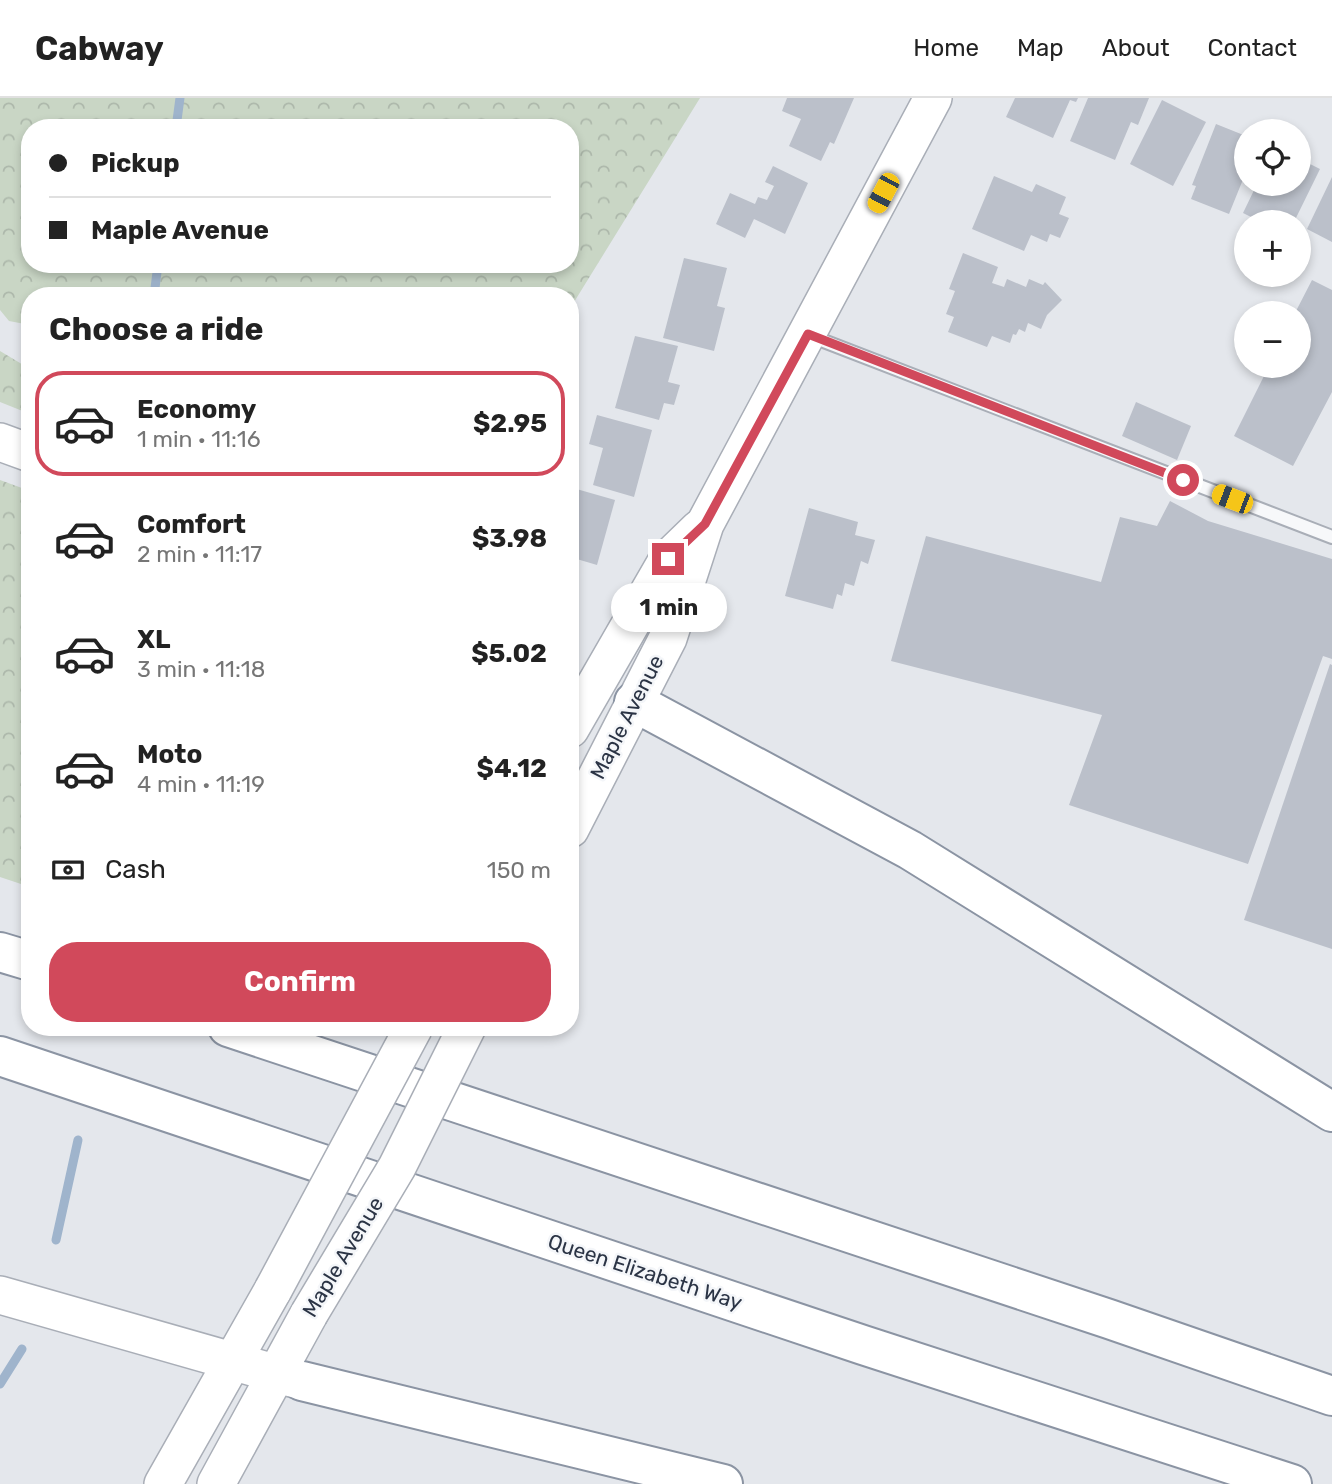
<!DOCTYPE html>
<meta charset="utf-8">
<style>
:root{--surface:#fff;--page:#f6f6f6;--text:#222;--muted:#767676;--line:#e0e0e0;--accent:#d1495b}
body{margin:0;font-family:Rubik,sans-serif;background:var(--page);color:var(--text);height:100vh;display:flex;flex-direction:column;font-size:26px;white-space:nowrap}
*{box-sizing:border-box;margin:0}
p{font-size:23px;color:var(--muted)}
.icon{flex:none;width:38px;height:38px;fill:none;stroke:currentColor;stroke-width:2;stroke-linecap:round;stroke-linejoin:round}
.map{position:relative;flex:1;overflow:hidden}
.sheet{position:absolute;left:21px;top:189px;width:558px;height:749px;display:flex;flex-direction:column;background:var(--surface);border-radius:28px;box-shadow:0 4px 10px #0003}
.sheet>*{flex:none}
.hud{position:absolute;left:21px;top:21px;width:558px;height:154px;border-radius:28px;box-shadow:0 4px 10px #0003;display:grid;align-content:center;height:154px;padding:0 28px;background:var(--surface)}
.buttons{position:absolute;left:1234px;top:21px;display:grid;gap:14px}
.buttons a{display:grid;place-items:center;width:77px;height:77px;border-radius:50%;background:var(--surface);box-shadow:0 4px 10px #0003;font-size:35px}
.end{position:absolute;width:32px;height:32px;margin:-16px;border:9px solid #d1495b;background:#fff;box-shadow:0 0 0 4px #fff}
.from{border-radius:50%}
.bubble{position:absolute;height:49px;border-radius:24px;background:var(--surface);box-shadow:0 4px 10px #0003;font-size:23px;font-weight:700;line-height:49px;text-align:center}
.car{position:absolute;width:21px;height:42px;margin:-21px -10px;border-radius:9px;box-shadow:0 0 5px 2px #0007;background:linear-gradient(#f5c518 24%,#345 0 40%,#f5c518 0 76%,#345 0 86%,#f5c518 0)}
.hud b{display:flex;align-items:center;gap:24px;height:66px;font-size:26px}
.hud b+b{border-top:2px solid var(--line)}
.hud i{width:18px;height:18px;background:var(--text)}
ul{padding:0;list-style:none}
li{display:flex;align-items:center;gap:21px;height:105px;margin:0 14px 10px;padding:0 14px;border:4px solid transparent;border-radius:28px}
li div{flex:1}
li b{display:block;font-size:26px}
li em{font-style:normal;font-weight:700}
li.selected{border-color:var(--accent)}
li>.icon{width:63px;height:63px;stroke-width:1.5}
h2{padding:0 28px;font-size:32px;line-height:84px}
.pay{display:flex;align-items:center;gap:18px;height:77px;padding:0 28px;font-size:26px}
.pay p{margin-inline-start:auto}
.button{display:flex;gap:14px;margin-top:auto;padding:14px 28px}
.button a{flex:1;height:80px;border-radius:28px;background:var(--accent);color:#fff;font-size:28px;font-weight:700;line-height:80px;text-align:center}
header{display:flex;align-items:center;gap:42px;box-sizing:border-box;height:98px;padding:0 35px;background:var(--surface);border-bottom:2px solid var(--line)}
header strong{font-size:33px}
nav{display:flex;gap:38px;margin-inline-start:auto;font-size:24px}
.map>svg:first-child{display:block}
.forest{fill:url(#forest-crowns);fill-rule:evenodd}
.lines{fill:none;stroke-linecap:round;stroke-linejoin:round}
.stream{stroke:#9fb4cc;stroke-width:9}
.building{fill:#bbc0ca}
.lane-casing{stroke:#a9aeb7;stroke-width:16}
.secondary-casing{stroke:#a9aeb7;stroke-width:40}
.highway-casing{stroke:#8b94a3;stroke-width:42}
.lane{stroke:#f7f8fa;stroke-width:12}
.secondary{stroke:#fff;stroke-width:37}
.highway{stroke:#fff;stroke-width:38}
.secondary-bridge-casing{stroke:#a9aeb7;stroke-width:40;stroke-linecap:butt}
.secondary-bridge{stroke:#fff;stroke-width:37}
.route{stroke:#d1495b;stroke-width:9}
.labels{text-anchor:middle;stroke-width:5;stroke-linejoin:round;paint-order:stroke}
.street-label{font-size:21px;fill:#2b3445;stroke:#f4f6f9}
</style>
<header>
<strong>Cabway</strong>
<nav><a>Home</a><a>Map</a><a>About</a><a>Contact</a></nav>
</header>
<div class="map">
<svg width="1332" height="1386" viewBox="0 0 1332 1386">
<defs>
<pattern id="forest-crowns" width="20" height="18" patternUnits="userSpaceOnUse" patternTransform="scale(1.75)"><rect width="20" height="18" fill="#c9d6c5"/><path d="M2 6a3 3 0 1 1 6 0M12 15a3 3 0 1 1 6 0" fill="none" stroke="#adb8ab"/></pattern>
</defs>
<rect width="100%" height="100%" fill="#e4e7ec"/>
<g class="forest">
<path d="M0,0H700L571,209L570,198H30V227L9,223L0,212ZM30,30H570V166H30Z"/>
<path d="M0,253L30,271V316L0,304Z"/>
<path d="M0,382L30,393V789L0,779Z"/>
</g>
<g class="lines">
<g class="stream">
<path d="M176,30L180,0"/>
<path d="M154,198L158,166"/>
<path d="M56,1142L78,1042"/>
<path d="M0,1286L22,1251"/>
</g>
</g>
<g class="building">
<path d="M787,0H854L834,46L830,44L821,63L789,48L801,21L782,13Z"/>
<path d="M1015,0H1078L1076,4L1070,2L1053,40L1006,19Z"/>
<path d="M1088,0H1149L1138,27L1131,24L1115,62L1070,43Z"/>
<path d="M1162,2L1206,24L1173,88L1130,66Z"/>
<path d="M1216,26L1246,38V74L1229,116L1191,101L1196,88L1192,87Z"/>
<path d="M1298,60L1320,71L1294,124H1261L1243,115L1257,86H1298Z"/>
<path d="M773,68L808,85L785,136L754,121L745,140L716,126L730,95L755,106L758,99L767,102L774,88L765,84Z"/>
<path d="M994,78L1032,94L1036,86L1066,99L1059,116L1069,120L1060,140L1050,136L1047,144L1031,137L1024,153L972,131Z"/>
<path d="M1332,79V144L1307,131Z"/>
<path d="M963,155L998,169L992,185L1004,189L1007,181L1026,189L1029,181L1043,187L1045,184L1062,202L1047,217L1041,231L1028,225L1025,234L1019,231L1016,237L1013,236L1010,245L992,238L987,249L948,234L954,219L946,216L955,193L949,191Z"/>
<path d="M684,160L727,170L717,208L725,210L714,253L663,240Z"/>
<path d="M1312,182L1332,192V294L1293,368L1234,338L1269,268H1298V215H1295Z"/>
<path d="M635,238L678,248L668,284L680,287L674,307L664,305L659,322L615,310Z"/>
<path d="M1136,304L1191,328L1177,362L1122,338Z"/>
<path d="M597,317L652,332L634,399L593,387L603,350L589,346Z"/>
<path d="M573,390L615,402L597,467L570,459Z"/>
<path d="M1170,403L1208,423L1332,461V561L1323,558L1248,766L1069,707L1102,617L891,563L926,438L1101,484L1120,419L1157,428Z"/>
<path d="M809,410L858,424L855,437L875,442L868,466L861,463L854,488L845,485L842,498L837,496L833,511L785,498Z"/>
<path d="M1330,566L1332,567V851L1244,822Z"/>
</g>
<g class="lines">
<g class="lane-casing">
<path id="lane" d="M808,237L1332,439"/>
</g>
<g class="secondary-casing">
<g id="secondary">
<path d="M0,344L30,355"/>
<path d="M570,631L668,461L699,431"/>
<path d="M570,731L668,540L705,426L933,0"/>
<path d="M0,1197L302,1283"/>
<path d="M163,1386L273,1192"/>
<path d="M216,1386L309,1216"/>
</g>
</g>
<g class="highway-casing">
<g id="highway">
<path d="M634,604L910,752L1332,1014"/>
<path d="M0,854L30,863"/>
<path d="M228,929L1109,1221L1332,1298"/>
<path d="M0,958L863,1247L1292,1386"/>
<path d="M302,1283L723,1386"/>
</g>
</g>
<use href="#lane" class="lane"/>
<use href="#secondary" class="secondary"/>
<use href="#highway" class="highway"/>
<g class="secondary-bridge-casing">
<g id="secondary-bridge">
<path d="M273,1192L414,929"/>
<path d="M309,1216L397,1069L467,929"/>
</g>
</g>
<use href="#secondary-bridge" class="secondary-bridge"/>
</g>
<g class="lines">
<path class="route" d="M668,461L705,426L808,236L1183,382"/>
</g>
<g class="labels">
<g class="street-label">
<text transform="translate(627 619) rotate(-63)" y="7">Maple Avenue</text>
<text transform="translate(343 1159) rotate(-59)" y="7">Maple Avenue</text>
<text transform="translate(645 1174) rotate(18)" y="7">Queen Elizabeth Way</text>
</g>
</g>
</svg>
<div class="buttons">
<a><svg class="icon" aria-label="locate" viewBox="0 0 24 24"><circle cx="12" cy="12" r="6"/><path d="M12 2v4M12 18v4M2 12h4M18 12h4"/></svg></a>
<a>+</a>
<a>−</a>
</div>
<i class="end from" style="left:1183px;top:382px"></i>
<i class="end" style="left:668px;top:461px"></i>
<div class="bubble" style="left:611px;top:485px;width:116px">1 min</div>
<i class="car" style="left:883px;top:95px;rotate:208deg"></i>
<i class="car" style="left:1232px;top:401px;rotate:291deg"></i>
<div class="hud">
<b><i class="from"></i>Pickup</b>
<b><i></i>Maple Avenue</b>
</div>
<section class="sheet">
<h2>Choose a ride</h2>
<ul>
<li class="selected"><svg class="icon" aria-label="car" viewBox="0 0 24 24"><path d="M5 17H2v-5l4-1 3-4h7l3 4 3 1v5h-3M9 17h6M6 11h13"/><circle cx="7" cy="17" r="2"/><circle cx="17" cy="17" r="2"/></svg><div><b>Economy</b><p>1 min · 11:16</p></div><em>$2.95</em></li>
<li><svg class="icon" aria-label="car" viewBox="0 0 24 24"><path d="M5 17H2v-5l4-1 3-4h7l3 4 3 1v5h-3M9 17h6M6 11h13"/><circle cx="7" cy="17" r="2"/><circle cx="17" cy="17" r="2"/></svg><div><b>Comfort</b><p>2 min · 11:17</p></div><em>$3.98</em></li>
<li><svg class="icon" aria-label="car" viewBox="0 0 24 24"><path d="M5 17H2v-5l4-1 3-4h7l3 4 3 1v5h-3M9 17h6M6 11h13"/><circle cx="7" cy="17" r="2"/><circle cx="17" cy="17" r="2"/></svg><div><b>XL</b><p>3 min · 11:18</p></div><em>$5.02</em></li>
<li><svg class="icon" aria-label="car" viewBox="0 0 24 24"><path d="M5 17H2v-5l4-1 3-4h7l3 4 3 1v5h-3M9 17h6M6 11h13"/><circle cx="7" cy="17" r="2"/><circle cx="17" cy="17" r="2"/></svg><div><b>Moto</b><p>4 min · 11:19</p></div><em>$4.12</em></li>
</ul>
<div class="pay"><svg class="icon" aria-label="cash" viewBox="0 0 24 24"><path d="M3 7h18v10H3z"/><circle cx="12" cy="12" r="2"/></svg>Cash<p>150 m</p></div>
<div class="button"><a>Confirm</a></div>
</section>
</div>
